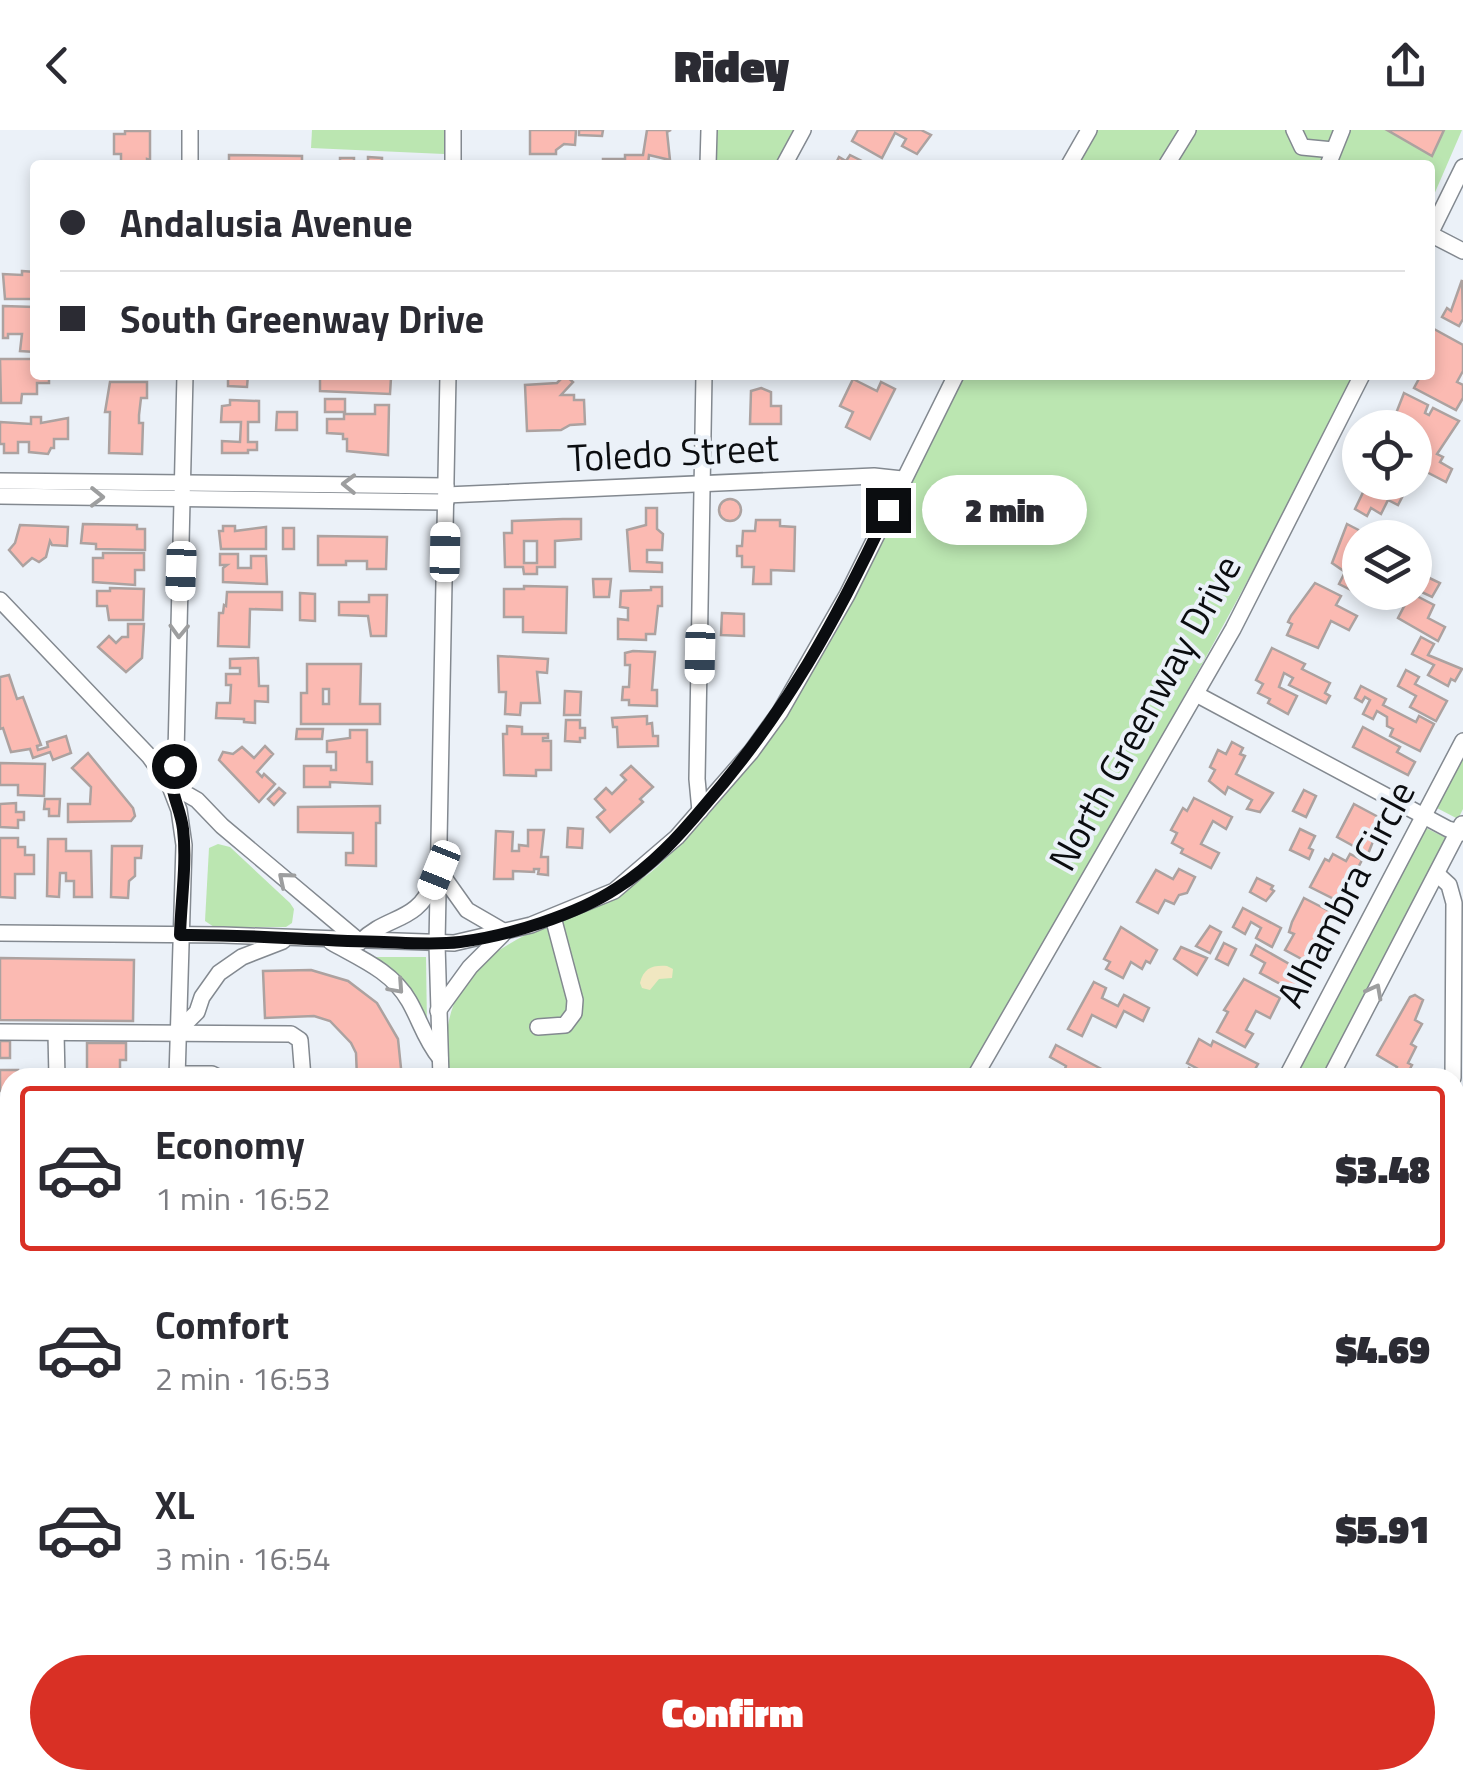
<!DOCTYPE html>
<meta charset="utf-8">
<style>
:root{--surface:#fff;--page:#f2f2f3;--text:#2b2b33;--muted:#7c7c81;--line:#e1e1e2;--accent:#d93025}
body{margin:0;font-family:"Titillium Web",sans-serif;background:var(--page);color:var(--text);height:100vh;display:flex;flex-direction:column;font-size:38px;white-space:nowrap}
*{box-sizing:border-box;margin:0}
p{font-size:32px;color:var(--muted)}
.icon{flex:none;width:55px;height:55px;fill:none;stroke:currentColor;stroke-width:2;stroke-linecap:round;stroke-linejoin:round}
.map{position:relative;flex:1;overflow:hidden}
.sheet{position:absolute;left:0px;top:938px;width:1465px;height:722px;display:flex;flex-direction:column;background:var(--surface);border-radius:30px 30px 0 0;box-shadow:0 5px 15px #0003}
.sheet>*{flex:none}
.guide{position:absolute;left:30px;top:30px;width:1405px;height:220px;border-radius:10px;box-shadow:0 5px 15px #0003;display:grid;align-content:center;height:220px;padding:0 30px;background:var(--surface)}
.buttons{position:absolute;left:1342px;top:280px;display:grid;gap:20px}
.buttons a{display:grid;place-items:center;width:90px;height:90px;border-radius:50%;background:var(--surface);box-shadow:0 5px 15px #0003;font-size:50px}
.end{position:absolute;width:45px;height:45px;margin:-22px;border:12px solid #0b0d10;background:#fff;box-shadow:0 0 0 5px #fff}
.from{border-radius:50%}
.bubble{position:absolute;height:70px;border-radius:35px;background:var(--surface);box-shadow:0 5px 15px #0003;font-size:32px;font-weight:800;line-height:70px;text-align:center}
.car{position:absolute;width:30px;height:60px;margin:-30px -15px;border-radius:12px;box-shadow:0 0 8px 2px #0007;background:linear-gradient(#fff 24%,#345 0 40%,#fff 0 76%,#345 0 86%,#fff 0)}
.guide b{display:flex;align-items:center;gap:35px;height:95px;font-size:38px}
.guide b+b{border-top:2px solid var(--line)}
.guide i{width:25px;height:25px;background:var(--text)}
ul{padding:18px 0 0;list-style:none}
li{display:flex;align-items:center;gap:30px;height:165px;margin:0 20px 15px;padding:0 10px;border:5px solid transparent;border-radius:10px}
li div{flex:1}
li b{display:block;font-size:38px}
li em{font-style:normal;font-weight:800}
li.selected{border-color:var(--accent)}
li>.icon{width:90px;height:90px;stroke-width:1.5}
.primary-button{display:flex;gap:20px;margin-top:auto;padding:20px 30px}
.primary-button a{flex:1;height:115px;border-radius:60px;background:var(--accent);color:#fff;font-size:40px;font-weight:800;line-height:115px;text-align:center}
header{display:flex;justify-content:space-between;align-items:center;height:130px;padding:0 30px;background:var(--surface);font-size:45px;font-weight:800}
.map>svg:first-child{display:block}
.green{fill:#bbe6b1}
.sand{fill:#f0e7c1}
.building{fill:#fbbab2;stroke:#aca2a0;stroke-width:2.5;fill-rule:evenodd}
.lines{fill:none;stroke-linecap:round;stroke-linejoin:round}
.minor-casing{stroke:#838990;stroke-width:18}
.minor{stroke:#fff;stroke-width:15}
.oneway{stroke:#9d9e9f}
.route{stroke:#0b0d10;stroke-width:12}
.labels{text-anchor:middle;stroke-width:8;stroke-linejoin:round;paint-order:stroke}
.street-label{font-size:38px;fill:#0b0d10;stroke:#ebf1f8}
</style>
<header><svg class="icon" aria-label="back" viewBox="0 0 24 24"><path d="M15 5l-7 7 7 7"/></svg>Ridey<svg class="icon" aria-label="share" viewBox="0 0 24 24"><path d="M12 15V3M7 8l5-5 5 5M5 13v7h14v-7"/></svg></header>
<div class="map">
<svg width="1463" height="1659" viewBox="0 0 1463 1659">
<rect width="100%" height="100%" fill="#ebf1f8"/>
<g class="green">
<path d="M312,0H445L444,24L311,18Z"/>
<path d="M715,0H798L779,35H714Z"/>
<path d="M1096,0H1462L1430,74V35H1076Z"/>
<path d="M962,245H1353C1236,486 1099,715 967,947H449C448,931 445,911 448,895C467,794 593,796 657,737C801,605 877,417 962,245Z"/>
<path d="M1463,623V679L1458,689L1435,677Z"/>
<path d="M1424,697L1448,709L1321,947L1293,948Z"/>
<path d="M218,714L230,717L290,773L294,779L292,793L286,797H214L205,791L209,718Z"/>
<path d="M373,827H426L427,896Z"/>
</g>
<path class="sand" d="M667,836L673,839L672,848L659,849L650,860L642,858L640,853C644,838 652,835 667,836Z"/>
<g class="building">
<path d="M530,0H576L575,15L564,14L556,20V24H530Z"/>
<path d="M579,0H603L602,6L579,5Z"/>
<path d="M647,0H671L667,2L670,30L649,25L648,35H625V25H643Z"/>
<path d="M858,0H921L931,5L917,24L902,16L906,9L895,3L882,28L852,11Z"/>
<path d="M1387,0H1444L1432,26Z"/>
<path d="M125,1H150V30L147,29V35H121V24H114V4H125Z"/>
<path d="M229,25L302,26V35H229Z"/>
<path d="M850,25L868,34L867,35H835L839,27L846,31Z"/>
<path d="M368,27L382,28V35H340V28H354V33H368Z"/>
<rect x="603" y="29" width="21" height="6"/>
<path d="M22,141L35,142V169H5L3,144L22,145Z"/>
<path d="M1462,150L1463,189L1459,196L1442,187L1447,178L1451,181Z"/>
<path d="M3,176L35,177V222L20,221L22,204H8V208H3Z"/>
<path d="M1434,199L1463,215V241L1457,252L1463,255V268L1456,280L1414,258L1421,245H1430V206Z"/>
<path d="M0,229H35V245H49V253H37V264H22L21,273H1Z"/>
<path d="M228,245H248L247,257L228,256Z"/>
<path d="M334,245H385V248H391L390,264L320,261V245Z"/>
<path d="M565,245L573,252L561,265H574V270H584L585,294L570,295L561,300L527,301L525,255L557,253Z"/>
<path d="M853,249L877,261L881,252L895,259L870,309L846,297L853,282L840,276Z"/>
<path d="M110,252H147V268H141L139,285V293H143L142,324L109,323L110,282H105Z"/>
<path d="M761,258L771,262V276H781V294H750L751,261Z"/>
<path d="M1404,263L1428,275L1425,283L1429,285L1433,278L1459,291L1437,324L1443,327L1440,332L1452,339L1446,352L1417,337L1419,332L1415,330V298H1398L1400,294L1393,291Z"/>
<rect x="325" y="269" width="20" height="13"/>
<path d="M230,270L259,271V292H248V312H257V320H248V323H222V311L240,312L241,292H221L222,276L230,275Z"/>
<path d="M375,275H389L388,325L347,321V309H343V304L327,303V289H344V284H375Z"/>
<path d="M277,282H297V300H276Z"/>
<path d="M31,287H41V293L68,288V309H54V318H51L48,324L29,322V312H18V323H4V314H0V292L31,294Z"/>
<path d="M1368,352H1410L1398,375L1388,370L1381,384L1371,378L1367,386L1355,379Z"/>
<circle cx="730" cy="380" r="11"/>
<path d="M646,378H657V399L663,404L662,420H647V432L662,433V442L630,441L627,400L646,395Z"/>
<path d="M563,389H581V409L555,411V437H537V444H524L523,437H505L504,403H512V391ZM524,411H537V433H524Z"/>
<path d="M756,390H780V396L795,397L794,441L771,440V454H753L754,437H742V426H737V416H742L743,401H755Z"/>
<path d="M83,394L137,395V399H145V420L96,419V414L81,413Z"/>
<path d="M1347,394L1374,408H1360V462H1367L1365,467L1339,454L1345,442L1332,433Z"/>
<path d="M20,395L68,397L67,416L52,415L50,411L46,427L39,432L32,428L23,436L9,420L15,413Z"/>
<path d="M223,396H235V401L266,397V419H221L219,401H223Z"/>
<rect x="283" y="398" width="11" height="21"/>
<path d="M318,406L387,407L386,439H367V431H346V435H318Z"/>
<path d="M103,423H144V440H135V455L93,452V428H103Z"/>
<path d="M220,424H238V438H251V426H266L267,454L223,452V438L227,435H220Z"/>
<path d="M1419,443L1440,453L1432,467L1415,459Z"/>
<path d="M593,449H611L609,467H594Z"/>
<path d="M1315,453L1341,466L1336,475L1357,486L1349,500L1331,491L1318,518L1287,505L1292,494L1288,492L1291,486Z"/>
<path d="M524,456L567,457L566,503L523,502V487H504V459H524Z"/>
<path d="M651,457H662V476H658L655,504H646V510L618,509V489L628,490V478L620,477L621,461L651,460Z"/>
<path d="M110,458L144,459L143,490H109L107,476H97V461H110Z"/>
<path d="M227,462H282V480L250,479L249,517L218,516L219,483H223L224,475L226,476Z"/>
<path d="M300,463L315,464V491L300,490Z"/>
<path d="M1411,463L1434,475L1428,488L1445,497L1438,511L1398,488Z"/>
<path d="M369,465H387L386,506H371L368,486L339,485V472H369Z"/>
<path d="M722,483L744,484V506L721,505Z"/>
<path d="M128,494H144L142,528L126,542L98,517L109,506L116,513L122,507H128Z"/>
<path d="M1421,507L1434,514L1428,525L1462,539L1455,551L1451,549L1448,556L1428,545L1434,535L1412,524Z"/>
<path d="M1272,518L1305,534L1302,539L1330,553L1325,563L1330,566L1326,573L1289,555L1293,548L1284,543L1279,557L1297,566L1288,584L1268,573L1270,569L1258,563L1263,554L1256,550Z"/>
<path d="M633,521L655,522L652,560H657V576L629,575V570H622L623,557H629L630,535H625V523Z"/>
<path d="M498,526L548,529L547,543L537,542L540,573H521L520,585L505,584L506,562H499Z"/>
<path d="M258,528L259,556H268V572L255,571V593L244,592V589L216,588L217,573H230L231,555H226V544H240V538H230V529Z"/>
<path d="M307,534H361L360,574H380V594H301V563H307ZM323,559H329V574H323Z"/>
<path d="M1406,540L1419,547L1415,554L1447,571L1436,591L1410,577L1416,566L1398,556Z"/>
<path d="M9,545L17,569L23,567L41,615L37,616L38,620L48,617L47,612L66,606L71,623L53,630L50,622L33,628L30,619L11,622L3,598L0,599V547Z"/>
<path d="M1361,556L1386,569L1383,575L1416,592L1419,586L1434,594L1420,621L1390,606L1393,599L1387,596V587L1377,581L1373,589L1363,584L1370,570L1365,567L1362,572L1355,568Z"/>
<path d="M565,561L581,562L580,585H564Z"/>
<path d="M647,586V594L652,593L653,606H658V616L618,617L617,597H613L612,588Z"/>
<path d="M566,590H580V598H585V608H580V612L565,611Z"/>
<path d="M507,596L522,597V604H548V608H543V611H551V640H536V646L504,645L503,604H507Z"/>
<path d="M1363,597L1400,617L1397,622L1415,632L1408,645L1353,617Z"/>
<path d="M297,599H323L322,609H296Z"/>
<path d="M350,600H367V632H372V654L330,652V657H304V636H331V640H336V622H327V611L350,608Z"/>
<path d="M1232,612L1243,618L1240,624L1245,626L1236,644L1273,663L1260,682L1247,679L1252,670L1228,657L1225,664L1209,651L1215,640L1210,637L1218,620L1226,624Z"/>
<path d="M265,616L273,624L257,642L262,647L264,644L275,654L259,672L219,630L223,622L233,624L242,617L254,628Z"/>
<path d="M88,623L133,678L135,686L131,691L68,692V674H90L91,657L72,638Z"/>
<path d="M0,633L45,634L44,666L18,665V655H0Z"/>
<path d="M631,636L653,657L640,669L643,672L610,702L597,687L605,680L595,669L606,658L612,664L626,650L621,645Z"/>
<path d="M279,658L285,663L274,675L268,669Z"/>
<path d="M1304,660L1316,666L1306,687L1293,681Z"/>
<path d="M1194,668L1232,687L1226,699L1213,691L1201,714L1219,723L1211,738L1181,723L1183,719L1172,713L1177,703L1171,700L1183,678L1187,681Z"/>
<path d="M45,669H60L59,686H49V679H44Z"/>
<path d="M16,673V682H24V690H18V698L0,697V674Z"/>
<path d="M1354,674L1382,689L1368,724L1337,707Z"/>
<path d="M380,676V693H376V736L346,735V723H353V703L298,702V677Z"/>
<path d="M568,698L583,699L582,718L567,717Z"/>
<path d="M1300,699L1315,706L1309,718L1313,720L1309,729L1290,720Z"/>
<path d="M528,700H544L541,727H548V745L538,744L539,739H534V742L513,741V749H494L496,701L513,702L512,721H519V715L528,716Z"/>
<path d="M0,708H18V717H25V725H34V744H15V768L0,767Z"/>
<path d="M48,709H66V721H91L92,767H74V751H66V743H60L59,767L47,766Z"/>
<path d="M112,716H142L141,728H135V746L129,751L128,768L111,767Z"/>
<path d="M1333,724L1346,731L1350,724L1362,730L1340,772L1310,757L1325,729L1329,731Z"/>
<path d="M1179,739L1195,747L1187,763L1179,765L1174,774L1165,770L1158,783L1137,772L1156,740L1173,749Z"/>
<path d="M1257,748L1273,756L1271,759L1274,761L1266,771L1250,762Z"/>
<path d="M1304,768L1333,783L1309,833L1285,820L1294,804L1289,802L1292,792Z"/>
<path d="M1243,778L1281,798L1272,817L1256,808L1261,798L1251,792L1245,804L1233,797Z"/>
<path d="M1210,796L1221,802L1210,823L1196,816Z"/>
<path d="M1121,797L1157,820L1150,833L1146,831L1142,839L1131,832L1123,848L1106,839L1110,832L1104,829Z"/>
<path d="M1224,813L1236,819L1228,835L1216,829Z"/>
<path d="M1256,815L1298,839L1295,844L1302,847L1294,861L1292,860L1288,865L1279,860L1282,855L1260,843L1265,833L1251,825Z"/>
<path d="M1181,817L1207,828L1197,845L1174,829Z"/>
<path d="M0,828L134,830L133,891L0,890Z"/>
<path d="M311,840L348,851L377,873L398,909L402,948H357L356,923L351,913L330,891L314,886L265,888L263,841Z"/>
<path d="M1244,849L1280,868L1270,888L1256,881L1246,900L1253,904L1245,917L1217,902L1228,882L1224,880Z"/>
<path d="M1094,852L1106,858L1102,868L1118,876L1124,865L1149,878L1143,891L1124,881L1116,897L1092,885L1082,906L1068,899Z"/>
<path d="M1415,865L1423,870L1415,890L1422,894L1411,914L1416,917L1408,933L1412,935L1405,948H1400L1394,944L1397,937L1377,925L1410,867Z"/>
<path d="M1199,909L1211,916L1213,911L1258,934L1250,948L1232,943L1230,948H1215L1187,933Z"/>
<rect x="0" y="911" width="10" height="17"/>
<path d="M87,913H126V930H120V945L127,948H87Z"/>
<path d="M1056,915L1109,943L1106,948H1062L1066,936L1050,927Z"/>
<path d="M1189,938L1207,948H1184Z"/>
<path d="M0,940H18V948H10V993L9,961H0Z"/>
<rect x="1" y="1082" width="9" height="17"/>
<rect x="0" y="1121" width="10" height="15"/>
<path d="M1,1147H10V1178L0,1177Z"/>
<path d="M0,1202H10V1224L0,1223Z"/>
<rect x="18" y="1650" width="54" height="9"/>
<path d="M232,1650H282V1659H241V1652Z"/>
<path d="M592,1650H620L611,1659L605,1653L601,1658Z"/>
<path d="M739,1650H758L767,1659H730Z"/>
<path d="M779,1650H805L799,1659H789Z"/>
<path d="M1120,1650H1161V1657L1178,1659H1138V1651Z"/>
<rect x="1198" y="1650" width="37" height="9"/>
<path d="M1312,1650H1349L1348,1659H1312Z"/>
<path d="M407,1652L408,1659H358V1654Z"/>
</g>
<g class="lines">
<g class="minor-casing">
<g id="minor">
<path d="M1294,0L1302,17L1333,20"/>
<path d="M1167,34L1188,0"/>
<path d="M190,35V0"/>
<path d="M453,35V0"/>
<path d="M708,35L709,0"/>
<path d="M784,35L803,0"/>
<path d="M1069,35L1089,0"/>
<path d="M1328,35L1342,0"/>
<path d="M1463,37L1430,104L1463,121"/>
<path d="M0,351L446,356"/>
<path d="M446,365L874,346L902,349"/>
<path d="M0,366L446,372"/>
<path d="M0,470L149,626L169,654L197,670L222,696L360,812"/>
<path d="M1196,564L1448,699L1463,703"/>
<path d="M700,681L697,649L704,245"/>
<path d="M440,742L467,780L505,802"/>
<path d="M1437,744L1449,755L1454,773L1453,948"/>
<path d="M0,803L223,805L454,813L531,795L614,761L677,707L751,622L780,582L847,465L956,245"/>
<path d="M331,812C359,828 392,841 409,871C420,890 425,910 440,928"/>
<path d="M360,812C388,784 417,794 434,751"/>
<path d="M438,881L470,837L502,805"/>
<path d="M538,897L565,895L574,883L575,870L553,787"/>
<path d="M0,902L291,904L300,910L303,948"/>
<path d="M177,902L197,882L202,867L219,843L242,827L283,811"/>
<path d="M56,903L57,948"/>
<path d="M177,944H212L220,948"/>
<path d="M177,948L184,715L179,680L169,654L176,623L185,245"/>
<path d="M441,948L437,814L448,245"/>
<path d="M974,948L1233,499L1362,245"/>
<path d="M1286,948L1463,611"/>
<path d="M1330,948L1462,694"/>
<path d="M0,1259L10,1269"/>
<path d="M0,1281L10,1282"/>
<path d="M1455,1281H1463"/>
<path d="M0,1314L10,1313"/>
<path d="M0,1344H10"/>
<path d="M95,1650V1659"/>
<path d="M191,1650L192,1659"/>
<path d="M315,1650L316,1659"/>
<path d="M422,1650V1659"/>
<path d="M472,1650L476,1659"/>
<path d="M491,1650H524"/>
<path d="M1096,1650V1659"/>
<path d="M879,1659L889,1650"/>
<path d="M1058,1659V1650"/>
<path d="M1273,1659V1650"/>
<path d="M1452,1659V1650"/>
</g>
</g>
<use href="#minor" class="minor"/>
</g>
<defs><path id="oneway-chevron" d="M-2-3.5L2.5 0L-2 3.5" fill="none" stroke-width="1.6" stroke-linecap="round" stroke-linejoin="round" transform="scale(2.5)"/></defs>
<g class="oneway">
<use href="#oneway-chevron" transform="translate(349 354) rotate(-179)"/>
<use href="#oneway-chevron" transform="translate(97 367) rotate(1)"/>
<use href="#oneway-chevron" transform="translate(179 501) rotate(92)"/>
<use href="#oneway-chevron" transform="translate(285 749) rotate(-140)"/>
<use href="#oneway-chevron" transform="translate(397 857) rotate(48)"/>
<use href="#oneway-chevron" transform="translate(1375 861) rotate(-62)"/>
</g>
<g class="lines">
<path class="route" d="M174,636C167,661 180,674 183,699C187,733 181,770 180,805C248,804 316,811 384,812C409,813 435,815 460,812C508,806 576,785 617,758C652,736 679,706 705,675C786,582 836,491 888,380"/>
</g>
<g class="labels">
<g class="street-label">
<text transform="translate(673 323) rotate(-3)" y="13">Toledo Street</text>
<text transform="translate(1145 583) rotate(-61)" y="13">North Greenway Drive</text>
<text transform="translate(1346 764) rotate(-62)" y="13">Alhambra Circle</text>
</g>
</g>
</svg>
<div class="buttons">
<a><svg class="icon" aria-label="locate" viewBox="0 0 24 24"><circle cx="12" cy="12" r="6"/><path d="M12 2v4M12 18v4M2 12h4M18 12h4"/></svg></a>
<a><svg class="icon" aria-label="layers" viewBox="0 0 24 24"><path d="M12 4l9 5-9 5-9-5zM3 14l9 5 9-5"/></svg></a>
</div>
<i class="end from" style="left:174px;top:636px"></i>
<i class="end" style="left:888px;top:380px"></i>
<div class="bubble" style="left:922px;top:345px;width:165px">2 min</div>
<i class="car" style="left:445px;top:422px;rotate:1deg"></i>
<i class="car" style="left:181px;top:441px;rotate:182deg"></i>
<i class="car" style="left:700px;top:524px;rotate:181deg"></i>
<i class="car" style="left:439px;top:740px;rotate:202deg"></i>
<div class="guide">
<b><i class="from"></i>Andalusia Avenue</b>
<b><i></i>South Greenway Drive</b>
</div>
<section class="sheet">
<ul>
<li class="selected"><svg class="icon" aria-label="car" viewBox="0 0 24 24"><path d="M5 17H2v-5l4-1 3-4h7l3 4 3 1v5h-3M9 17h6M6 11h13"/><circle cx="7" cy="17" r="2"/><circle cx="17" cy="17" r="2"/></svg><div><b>Economy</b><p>1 min · 16:52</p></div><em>$3.48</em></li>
<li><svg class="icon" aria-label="car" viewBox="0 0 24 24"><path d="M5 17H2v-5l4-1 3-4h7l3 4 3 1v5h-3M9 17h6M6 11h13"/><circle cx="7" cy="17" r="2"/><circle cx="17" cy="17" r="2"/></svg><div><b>Comfort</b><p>2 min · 16:53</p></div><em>$4.69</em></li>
<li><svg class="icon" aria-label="car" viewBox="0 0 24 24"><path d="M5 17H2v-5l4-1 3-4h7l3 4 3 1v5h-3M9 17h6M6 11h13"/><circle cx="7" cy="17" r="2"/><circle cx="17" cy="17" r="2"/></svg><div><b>XL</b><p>3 min · 16:54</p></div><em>$5.91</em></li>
</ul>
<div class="primary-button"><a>Confirm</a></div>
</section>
</div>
